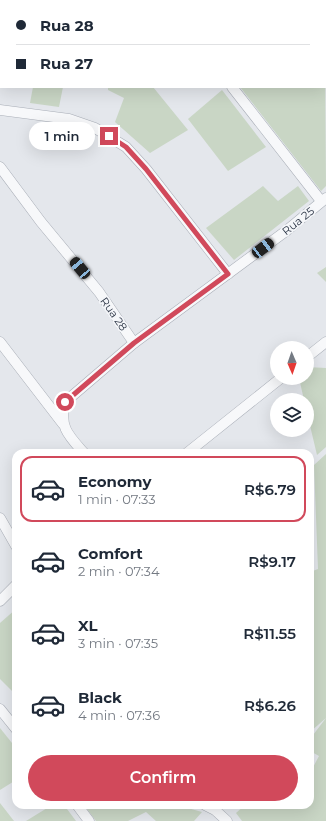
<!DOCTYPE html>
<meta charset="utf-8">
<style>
:root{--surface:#fff;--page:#f2f2f3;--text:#1f2937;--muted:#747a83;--line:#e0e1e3;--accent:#d1495b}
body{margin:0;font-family:Montserrat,sans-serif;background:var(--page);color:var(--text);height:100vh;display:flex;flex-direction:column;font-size:15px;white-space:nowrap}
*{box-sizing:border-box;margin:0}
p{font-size:13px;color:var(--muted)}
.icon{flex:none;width:22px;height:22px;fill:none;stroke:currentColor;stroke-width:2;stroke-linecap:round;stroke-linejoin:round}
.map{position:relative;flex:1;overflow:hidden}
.side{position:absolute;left:12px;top:449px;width:302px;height:360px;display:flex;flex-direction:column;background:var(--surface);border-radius:12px;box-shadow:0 4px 16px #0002}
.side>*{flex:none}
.hud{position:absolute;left:0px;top:0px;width:326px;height:88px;box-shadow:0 4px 16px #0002;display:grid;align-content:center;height:88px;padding:0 16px;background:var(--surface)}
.needle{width:26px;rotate:178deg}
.tools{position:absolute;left:270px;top:341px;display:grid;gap:8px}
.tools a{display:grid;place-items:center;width:44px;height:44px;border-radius:50%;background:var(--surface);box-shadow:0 4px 16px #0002;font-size:20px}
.end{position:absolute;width:18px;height:18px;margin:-9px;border:5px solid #d1495b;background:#fff;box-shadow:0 0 0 2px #fff}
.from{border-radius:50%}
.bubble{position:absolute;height:28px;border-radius:14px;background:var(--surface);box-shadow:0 4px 16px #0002;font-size:13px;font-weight:600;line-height:28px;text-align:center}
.car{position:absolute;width:12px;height:24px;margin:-12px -6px;border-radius:5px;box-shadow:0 0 3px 1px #0007;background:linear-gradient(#222 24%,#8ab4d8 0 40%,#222 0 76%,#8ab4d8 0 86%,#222 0)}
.hud b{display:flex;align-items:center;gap:14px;height:38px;font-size:15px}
.hud b+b{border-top:1px solid var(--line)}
.hud i{width:10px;height:10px;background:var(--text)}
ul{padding:7px 0 0;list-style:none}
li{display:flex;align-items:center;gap:12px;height:66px;margin:0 8px 6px;padding:0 8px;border:2px solid transparent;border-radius:12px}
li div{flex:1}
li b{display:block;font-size:15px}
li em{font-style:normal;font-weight:600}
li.selected{border-color:var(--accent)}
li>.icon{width:36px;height:36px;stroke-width:1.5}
.button{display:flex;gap:8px;margin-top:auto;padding:8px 16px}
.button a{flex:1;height:46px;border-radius:24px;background:var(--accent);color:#fff;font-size:16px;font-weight:600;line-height:46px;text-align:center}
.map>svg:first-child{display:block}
.green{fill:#c9d6c5}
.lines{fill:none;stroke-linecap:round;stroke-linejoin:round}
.minor-casing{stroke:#a9aeb7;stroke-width:11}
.minor{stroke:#f7f8fa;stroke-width:10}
.route{stroke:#d1495b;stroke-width:5}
.labels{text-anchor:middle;stroke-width:3.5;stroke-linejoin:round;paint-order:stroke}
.street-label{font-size:11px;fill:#2b3445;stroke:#f4f6f9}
</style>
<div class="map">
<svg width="326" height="821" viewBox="0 0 326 821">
<rect width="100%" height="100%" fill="#e4e7ec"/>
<g class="green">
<path d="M175,0H326V27L325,1Z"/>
<path d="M325,51L326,186L321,191L240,87H325Z"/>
<path d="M33,87H63L59,107L30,103Z"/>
<path d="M108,87H153L188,130L150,153L115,122L124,98L108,90Z"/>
<path d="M222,90L266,147L228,171L188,119Z"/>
<path d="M263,186L278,201L298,186L309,201L234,260L206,228Z"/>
<path d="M326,267V282L317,273Z"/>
<path d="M307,367L326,368V447L317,455L307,413V400H304L299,378H307Z"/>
<path d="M326,454V821H242L236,813L245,805H310V773L319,756L310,751V739L326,718L310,732V572L318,569L314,465Z"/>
<path d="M16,609V695L0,679V623Z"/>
<path d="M0,728L16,748V780L0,790Z"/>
<path d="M0,803L14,821H0Z"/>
<path d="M52,805H64L76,821H26Z"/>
<path d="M84,805H177L202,812L194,821H156L146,812L128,821H96Z"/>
</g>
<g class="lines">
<g class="minor-casing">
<g id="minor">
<path d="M83,0L89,1"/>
<path d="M325,42L326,43"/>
<path d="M232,87L321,201"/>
<path d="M0,110L69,119L95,128L126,147L146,169L228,274"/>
<path d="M0,167L41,222L99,292L134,343L65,402C59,427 68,435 84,453"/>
<path d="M0,342L63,424"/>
<path d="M134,343L286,231L326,198"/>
<path d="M307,357L326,342"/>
<path d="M187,453L281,378"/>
<path d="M0,518L16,546"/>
<path d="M0,601L16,585"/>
<path d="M0,709L16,729"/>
<path d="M77,805L89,821"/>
<path d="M205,805L215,810L227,821"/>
</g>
</g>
<use href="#minor" class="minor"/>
</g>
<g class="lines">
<path class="route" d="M65,402L134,343L228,274L146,169L126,147L109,136"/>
</g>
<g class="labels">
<g class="street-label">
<text transform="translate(298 221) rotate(-39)" y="4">Rua 25</text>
<text transform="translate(114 314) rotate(55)" y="4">Rua 28</text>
</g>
</g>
</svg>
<div class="tools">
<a><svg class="needle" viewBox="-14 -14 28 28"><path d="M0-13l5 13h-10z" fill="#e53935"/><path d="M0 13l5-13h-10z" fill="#747a83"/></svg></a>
<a><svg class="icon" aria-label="layers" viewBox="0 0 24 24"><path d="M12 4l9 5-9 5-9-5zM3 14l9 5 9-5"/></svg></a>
</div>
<i class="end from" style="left:65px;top:402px"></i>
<i class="end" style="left:109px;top:136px"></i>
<div class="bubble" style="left:29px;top:122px;width:66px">1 min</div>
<i class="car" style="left:263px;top:248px;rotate:53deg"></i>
<i class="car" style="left:80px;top:268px;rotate:320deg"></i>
<div class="hud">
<b><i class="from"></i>Rua 28</b>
<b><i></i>Rua 27</b>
</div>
<section class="side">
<ul>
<li class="selected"><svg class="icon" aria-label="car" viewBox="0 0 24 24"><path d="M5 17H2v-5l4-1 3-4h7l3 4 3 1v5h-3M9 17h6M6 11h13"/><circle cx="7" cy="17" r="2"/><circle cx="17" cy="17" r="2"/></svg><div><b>Economy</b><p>1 min · 07:33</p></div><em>R$6.79</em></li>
<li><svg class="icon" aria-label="car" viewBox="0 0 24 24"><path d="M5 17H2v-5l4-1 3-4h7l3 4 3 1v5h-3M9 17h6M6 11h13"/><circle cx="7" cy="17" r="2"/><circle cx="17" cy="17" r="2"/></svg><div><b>Comfort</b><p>2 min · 07:34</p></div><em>R$9.17</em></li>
<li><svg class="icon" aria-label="car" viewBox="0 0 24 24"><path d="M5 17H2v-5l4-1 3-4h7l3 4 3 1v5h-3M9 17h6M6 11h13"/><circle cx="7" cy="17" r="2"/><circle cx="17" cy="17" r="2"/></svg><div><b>XL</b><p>3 min · 07:35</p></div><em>R$11.55</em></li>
<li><svg class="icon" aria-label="car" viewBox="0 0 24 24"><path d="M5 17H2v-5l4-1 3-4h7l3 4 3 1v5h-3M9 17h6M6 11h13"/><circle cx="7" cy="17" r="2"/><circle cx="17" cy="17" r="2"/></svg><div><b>Black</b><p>4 min · 07:36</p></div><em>R$6.26</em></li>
</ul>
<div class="button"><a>Confirm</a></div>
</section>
</div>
